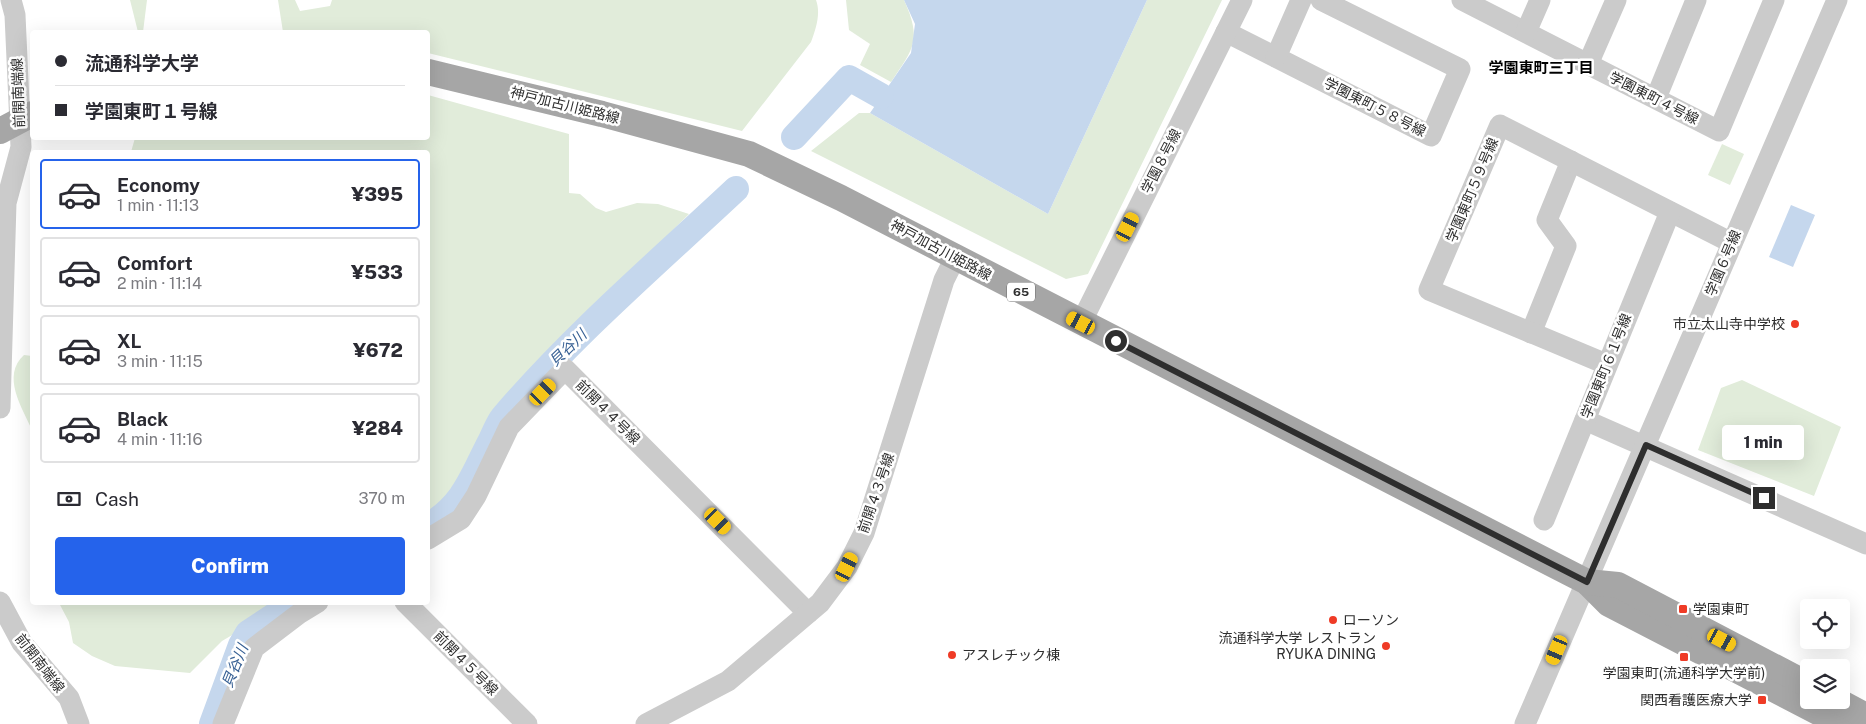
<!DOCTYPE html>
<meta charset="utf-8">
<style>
:root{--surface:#fff;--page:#f2f2f3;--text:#2b2b33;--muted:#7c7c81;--line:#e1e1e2;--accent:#2563eb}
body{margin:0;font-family:"Public Sans","Noto Sans JP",sans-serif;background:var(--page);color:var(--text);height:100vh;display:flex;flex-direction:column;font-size:19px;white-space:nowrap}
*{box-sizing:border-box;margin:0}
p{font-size:16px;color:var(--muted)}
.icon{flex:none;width:28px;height:28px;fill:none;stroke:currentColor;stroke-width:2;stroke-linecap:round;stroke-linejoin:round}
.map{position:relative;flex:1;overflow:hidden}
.side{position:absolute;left:30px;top:150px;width:400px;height:455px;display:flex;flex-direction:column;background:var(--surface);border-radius:5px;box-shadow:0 5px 20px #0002}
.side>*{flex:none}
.guide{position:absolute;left:30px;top:30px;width:400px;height:110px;border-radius:5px;box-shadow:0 5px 20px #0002;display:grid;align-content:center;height:110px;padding:0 25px;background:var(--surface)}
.controls{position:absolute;left:1800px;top:599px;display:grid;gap:10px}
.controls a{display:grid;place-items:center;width:50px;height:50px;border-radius:5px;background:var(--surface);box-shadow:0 5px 20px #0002;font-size:25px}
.end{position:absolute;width:22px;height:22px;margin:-11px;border:6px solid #2e2e2e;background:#fff;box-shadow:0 0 0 2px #fff}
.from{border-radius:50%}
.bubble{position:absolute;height:35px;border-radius:5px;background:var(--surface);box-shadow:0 5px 20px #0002;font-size:16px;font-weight:800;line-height:35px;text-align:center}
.car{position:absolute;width:15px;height:30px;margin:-15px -8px;border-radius:6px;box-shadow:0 0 4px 1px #0007;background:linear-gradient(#f5c518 24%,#345 0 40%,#f5c518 0 76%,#345 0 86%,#f5c518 0)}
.guide b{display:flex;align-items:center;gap:18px;height:48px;font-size:19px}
.guide b+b{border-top:1px solid var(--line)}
.guide i{width:12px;height:12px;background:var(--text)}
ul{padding:9px 0 0;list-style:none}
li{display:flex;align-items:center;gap:15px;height:70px;margin:0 10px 8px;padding:0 15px;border:2px solid var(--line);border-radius:5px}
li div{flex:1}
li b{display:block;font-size:19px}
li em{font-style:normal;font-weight:800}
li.current{border-color:var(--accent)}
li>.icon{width:45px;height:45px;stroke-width:1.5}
.pay{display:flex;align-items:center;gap:12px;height:55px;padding:0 25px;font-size:19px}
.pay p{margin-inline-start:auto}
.cta{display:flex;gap:10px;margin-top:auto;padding:10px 25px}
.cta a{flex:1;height:58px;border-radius:5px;background:var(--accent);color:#fff;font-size:20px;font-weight:800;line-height:58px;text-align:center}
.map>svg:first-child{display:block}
.green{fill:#e1ecda}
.water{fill:#c5d7ed}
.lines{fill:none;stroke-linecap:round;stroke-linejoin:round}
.river{stroke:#c5d7ed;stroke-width:26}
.minor{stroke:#cbcbcb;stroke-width:21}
.major{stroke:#a6a6a6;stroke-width:26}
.route{stroke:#2e2e2e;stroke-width:6}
.poi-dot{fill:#ef3b26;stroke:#fff;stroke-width:2}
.labels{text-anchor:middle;stroke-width:5;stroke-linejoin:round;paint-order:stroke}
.shield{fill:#fff;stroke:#6d6d6d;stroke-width:1}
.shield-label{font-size:12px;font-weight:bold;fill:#2e2e2e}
.street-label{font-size:14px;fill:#2e2e2e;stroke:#fff}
.poi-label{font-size:14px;fill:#2e2e2e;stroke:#fff;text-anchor:end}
.neighbourhood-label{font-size:15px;font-weight:bold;fill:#000;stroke:#fff}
.water-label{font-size:15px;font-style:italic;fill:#376094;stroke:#fff}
</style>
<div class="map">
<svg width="1866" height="724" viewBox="0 0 1866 724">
<rect width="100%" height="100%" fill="#fff"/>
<g class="green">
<path d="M130,0H147L143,32H138Z"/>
<path d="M278,0H295L300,11L330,6L332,0H816C821,13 816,29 811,42L742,131L428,53V32H283Z"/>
<path d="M846,0H904C922,40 914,48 891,82L860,65L870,44L849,30Z"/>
<path d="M1147,0H1222L1088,274L1066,279L811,151L859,113H870L1048,214Z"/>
<path d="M428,95L569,134V193L580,194L596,208L606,212L637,203L658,204L689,214L495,408L462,486L428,519V152H131L135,138H428Z"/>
<path d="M1722,144L1744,154L1730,185L1708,175Z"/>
<path d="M24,355L32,356V430C22,407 1,376 24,355Z"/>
<path d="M1742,380L1841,427L1814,496L1698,450L1721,388Z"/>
<path d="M59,603V602L287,603L222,641L190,673L115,666L92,656L73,643L69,622Z"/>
</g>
<g class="water">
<path d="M904,0H1147L1048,214L870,113L911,53L915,24Z"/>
<path d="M1791,205L1815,215L1793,267L1769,257Z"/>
</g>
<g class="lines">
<g class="river">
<path d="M794,137L849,78L881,96"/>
<path d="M428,526C465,504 472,476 491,440C495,432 498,423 503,417C574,334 657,263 736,189"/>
<path d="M212,724L241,645L248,633L295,602"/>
</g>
<g class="minor">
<path d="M1462,0L1719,131L1774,0"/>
<path d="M1226,32L1431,136L1460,69L1321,0"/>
<path d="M1526,32L1540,0"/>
<path d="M1276,57L1301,0"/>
<path d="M1588,64L1616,0"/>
<path d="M1656,98L1696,0"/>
<path d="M1081,323L1242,0"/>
<path d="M1531,333L1566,246L1547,220L1571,161"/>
<path d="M1606,364L1429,290L1500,125L1732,243"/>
<path d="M0,408L6,203L21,147L15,15L11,0"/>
<path d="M1585,420L1866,544"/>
<path d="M1544,520L1670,212"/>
<path d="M428,539L461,519L476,496L509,427L565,369L808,613"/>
<path d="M0,602L22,643L69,698L79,724"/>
<path d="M405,602L527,724"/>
<path d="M223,724L254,648L300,613L318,602"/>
<path d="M646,724L728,681L820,603L847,567L864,533L944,280L955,258"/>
<path d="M1525,724L1837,0"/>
</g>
<g class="major">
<path d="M428,72L602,114L749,154L841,198L1587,582L1609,604L1841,724"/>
<path d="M0,131L32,114"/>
<path d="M1587,582L1618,585L1809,685"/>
<path d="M1836,700L1866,716"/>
</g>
</g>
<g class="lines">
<path class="route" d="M1116,341L1587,582L1646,445L1764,498"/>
</g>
<g class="poi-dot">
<circle cx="1795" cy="324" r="5"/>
<rect x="1678" y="604" width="10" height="10" rx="2.5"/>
<circle cx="1333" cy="620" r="5"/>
<circle cx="1386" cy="646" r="5"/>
<circle cx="952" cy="655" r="5"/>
<rect x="1679" y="652" width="10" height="10" rx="2.5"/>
<rect x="1757" y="695" width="10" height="10" rx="2.5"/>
</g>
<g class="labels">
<rect class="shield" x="1007" y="282.5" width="28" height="19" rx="4"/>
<g class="shield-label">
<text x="1021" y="296">65</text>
</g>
<g class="street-label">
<text transform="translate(18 93) rotate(-92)" y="5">前開南端線</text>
<text transform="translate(1654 98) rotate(27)" y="5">学園東町４号線</text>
<text transform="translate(565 105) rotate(14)" y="5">神戸加古川姫路線</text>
<text transform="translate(1375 107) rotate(27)" y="5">学園東町５８号線</text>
<text transform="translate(1161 161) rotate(-63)" y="5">学園８号線</text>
<text transform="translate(1472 190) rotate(-67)" y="5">学園東町５９号線</text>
<text transform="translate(941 250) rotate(28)" y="5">神戸加古川姫路線</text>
<text transform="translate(1723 263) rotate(-67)" y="5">学園６号線</text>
<text transform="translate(1606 366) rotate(-68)" y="5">学園東町６１号線</text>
<text transform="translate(608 412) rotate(45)" y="5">前開４４号線</text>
<text transform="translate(876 493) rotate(-71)" y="5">前開４３号線</text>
<text transform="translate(40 663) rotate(52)" y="5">前開南端線</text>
<text transform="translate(466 663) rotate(45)" y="5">前開４５号線</text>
</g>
<g class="poi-label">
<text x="1785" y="329">市立太山寺中学校</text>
<text x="1693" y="614" text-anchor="start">学園東町</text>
<text x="1343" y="625" text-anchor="start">ローソン</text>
<text x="1376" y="643">流通科学大学 レストラン<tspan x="1376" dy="16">RYUKA DINING</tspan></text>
<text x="962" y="660" text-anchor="start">アスレチック棟</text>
<text x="1684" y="678" text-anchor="middle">学園東町(流通科学大学前)</text>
<text x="1752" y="705">関西看護医療大学</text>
</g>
<g class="neighbourhood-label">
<text x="1541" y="73">学園東町三丁目</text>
</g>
<g class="water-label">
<text transform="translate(568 348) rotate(-44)" y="5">貝谷川</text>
<text transform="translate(235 666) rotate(-68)" y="5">貝谷川</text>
</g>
</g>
</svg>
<div class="controls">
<a><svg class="icon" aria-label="locate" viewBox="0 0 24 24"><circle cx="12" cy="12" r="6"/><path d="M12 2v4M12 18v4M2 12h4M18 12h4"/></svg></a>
<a><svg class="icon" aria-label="layers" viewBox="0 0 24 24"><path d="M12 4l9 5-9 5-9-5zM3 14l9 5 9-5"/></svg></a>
</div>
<i class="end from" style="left:1116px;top:341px"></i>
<i class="end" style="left:1764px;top:498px"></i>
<div class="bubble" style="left:1722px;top:425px;width:82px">1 min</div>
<i class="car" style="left:1128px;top:227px;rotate:27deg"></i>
<i class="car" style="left:1081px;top:323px;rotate:297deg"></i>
<i class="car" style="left:543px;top:392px;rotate:44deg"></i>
<i class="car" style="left:718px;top:521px;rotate:135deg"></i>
<i class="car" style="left:847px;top:567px;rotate:26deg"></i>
<i class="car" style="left:1722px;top:640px;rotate:118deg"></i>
<i class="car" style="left:1557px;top:650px;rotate:203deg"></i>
<div class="guide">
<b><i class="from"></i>流通科学大学</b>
<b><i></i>学園東町１号線</b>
</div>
<section class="side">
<ul>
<li class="current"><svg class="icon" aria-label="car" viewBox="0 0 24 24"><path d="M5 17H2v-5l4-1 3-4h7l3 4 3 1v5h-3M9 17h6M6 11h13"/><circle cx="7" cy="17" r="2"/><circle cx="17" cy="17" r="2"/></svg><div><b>Economy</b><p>1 min · 11:13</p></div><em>¥395</em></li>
<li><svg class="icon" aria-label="car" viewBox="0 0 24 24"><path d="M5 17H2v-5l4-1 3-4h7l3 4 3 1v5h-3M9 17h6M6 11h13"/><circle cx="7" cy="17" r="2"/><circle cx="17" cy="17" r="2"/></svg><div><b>Comfort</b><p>2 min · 11:14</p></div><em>¥533</em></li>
<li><svg class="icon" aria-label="car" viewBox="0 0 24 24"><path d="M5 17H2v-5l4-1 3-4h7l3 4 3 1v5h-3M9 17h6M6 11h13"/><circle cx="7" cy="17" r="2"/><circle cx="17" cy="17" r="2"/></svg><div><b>XL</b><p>3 min · 11:15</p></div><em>¥672</em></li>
<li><svg class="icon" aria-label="car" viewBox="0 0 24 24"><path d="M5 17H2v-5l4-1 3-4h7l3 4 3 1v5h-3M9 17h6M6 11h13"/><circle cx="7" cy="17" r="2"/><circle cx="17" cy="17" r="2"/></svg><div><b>Black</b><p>4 min · 11:16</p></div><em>¥284</em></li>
</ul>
<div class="pay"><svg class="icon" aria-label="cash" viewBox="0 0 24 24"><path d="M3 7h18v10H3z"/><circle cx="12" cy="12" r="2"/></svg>Cash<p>370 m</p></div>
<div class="cta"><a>Confirm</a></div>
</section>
</div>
